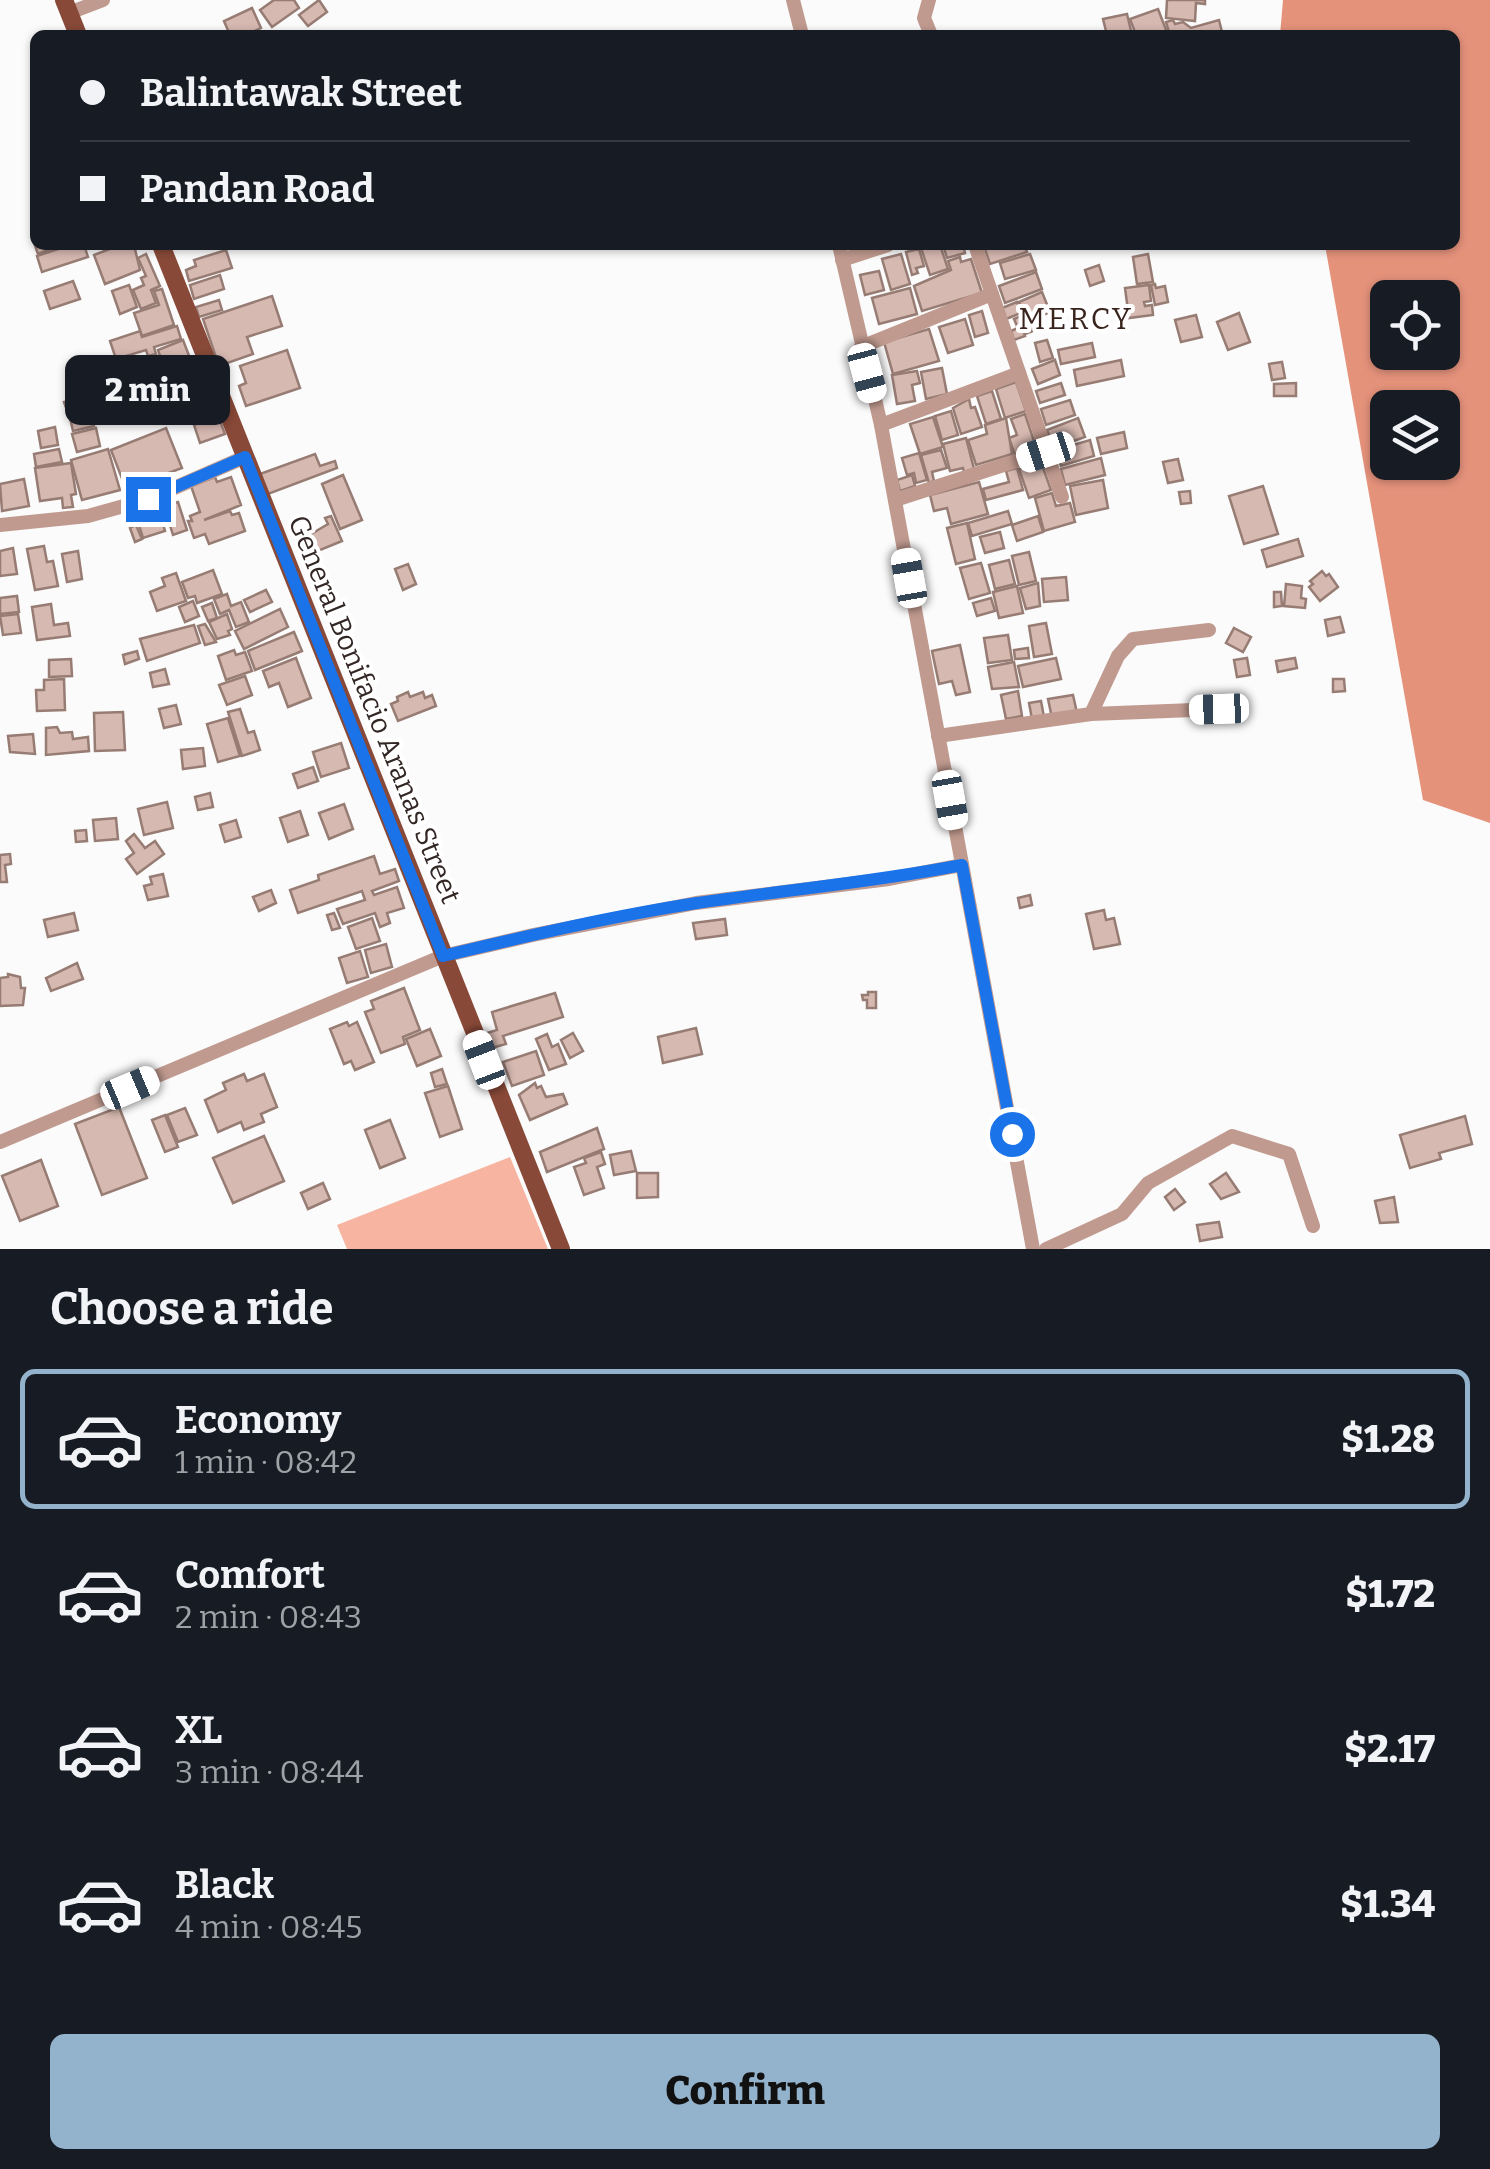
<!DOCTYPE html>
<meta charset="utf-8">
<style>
:root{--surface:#171b24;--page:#20242c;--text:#f1f3f6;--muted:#9ea1a6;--line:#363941;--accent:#93b2cc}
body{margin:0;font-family:Bitter,serif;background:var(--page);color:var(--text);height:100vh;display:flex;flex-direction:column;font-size:38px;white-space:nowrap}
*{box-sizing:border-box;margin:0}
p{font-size:32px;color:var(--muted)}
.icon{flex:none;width:55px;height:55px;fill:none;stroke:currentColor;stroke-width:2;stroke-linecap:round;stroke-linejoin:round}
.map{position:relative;height:1249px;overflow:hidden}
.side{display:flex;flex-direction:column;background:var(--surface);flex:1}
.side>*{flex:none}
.banner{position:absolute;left:30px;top:30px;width:1430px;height:220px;border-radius:15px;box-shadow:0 2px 8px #0004;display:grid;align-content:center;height:220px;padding:0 50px;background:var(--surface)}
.buttons{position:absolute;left:1370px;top:280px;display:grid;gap:20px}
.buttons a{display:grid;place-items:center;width:90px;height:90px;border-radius:15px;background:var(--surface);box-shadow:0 2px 8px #0004;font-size:50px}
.end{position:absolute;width:45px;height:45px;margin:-22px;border:12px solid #1a73e8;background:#fff;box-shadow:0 0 0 5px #fff}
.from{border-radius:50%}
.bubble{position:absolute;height:70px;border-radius:15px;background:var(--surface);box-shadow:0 2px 8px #0004;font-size:32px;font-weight:800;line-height:70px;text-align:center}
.car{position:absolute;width:30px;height:60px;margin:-30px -15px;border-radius:12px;box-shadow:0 0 8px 2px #0007;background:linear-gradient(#fff 24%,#345 0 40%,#fff 0 76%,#345 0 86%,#fff 0)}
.banner b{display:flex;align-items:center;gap:35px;height:95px;font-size:38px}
.banner b+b{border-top:2px solid var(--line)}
.banner i{width:25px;height:25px;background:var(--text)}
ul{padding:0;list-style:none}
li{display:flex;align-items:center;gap:30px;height:140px;margin:0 20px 15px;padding:0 30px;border:5px solid transparent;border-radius:15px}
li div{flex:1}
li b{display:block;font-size:38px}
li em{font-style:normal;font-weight:800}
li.on{border-color:var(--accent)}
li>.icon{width:90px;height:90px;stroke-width:1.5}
h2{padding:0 50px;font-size:45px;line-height:120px}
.action{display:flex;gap:20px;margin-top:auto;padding:20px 50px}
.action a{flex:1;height:115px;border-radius:15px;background:var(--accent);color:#111;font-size:40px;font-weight:800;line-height:115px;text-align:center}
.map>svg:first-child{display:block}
.green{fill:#f7b4a1}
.water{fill:#e5927b;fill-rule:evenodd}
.building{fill:#d6b9b1;stroke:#977c74;stroke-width:2.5}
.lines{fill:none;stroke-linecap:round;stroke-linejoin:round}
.minor{stroke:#c09a8f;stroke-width:14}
.major{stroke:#884938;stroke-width:18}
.route{stroke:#1a73e8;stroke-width:12}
.labels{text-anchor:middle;stroke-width:8;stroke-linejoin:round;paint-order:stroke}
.street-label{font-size:28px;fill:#322724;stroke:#fff}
.neighbourhood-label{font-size:30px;letter-spacing:2.5px;fill:#39231d;stroke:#fff}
</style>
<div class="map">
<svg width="1490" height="1249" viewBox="0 0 1490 1249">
<rect width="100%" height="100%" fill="#fbfbfb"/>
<path class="green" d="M510,1157L548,1249H347L337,1225Z"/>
<path class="water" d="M1283,0H1490V823L1423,800L1325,245H1455V35H1280ZM1388,298H1442V352H1388ZM1388,408H1442V462H1388Z"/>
<g class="building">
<path d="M274,0H294L299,8L272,27L260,10Z"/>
<path d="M319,0L327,12L308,26L299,15Z"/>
<path d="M1167,0H1205V4L1196,3L1195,21L1166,18Z"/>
<path d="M252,8L261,28L246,35H230L224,21Z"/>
<path d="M1158,9L1168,35H1136L1130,19Z"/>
<path d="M1127,14L1132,35H1107L1103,19Z"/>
<path d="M1173,20L1175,24L1183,22L1191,28L1219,20L1222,32L1215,35H1184L1183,32L1170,35L1166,22Z"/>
<path d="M35,239V245L56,247L38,254L33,240Z"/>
<path d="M70,245H84L88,257L42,272L37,256Z"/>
<path d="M120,245H134L140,270L105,284L94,255Z"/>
<path d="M920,245H940L948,269L930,275Z"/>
<path d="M943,245H963L965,253L947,258Z"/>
<path d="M1024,245L1027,252L990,264L984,246Z"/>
<path d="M919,249L924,266L916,268L918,273L912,275L906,252Z"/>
<path d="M226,250L232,268L189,281L186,270L196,266L194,260Z"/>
<path d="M146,254L160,286L151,290L156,303L141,309L133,290L144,285L141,278L146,276L138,258Z"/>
<path d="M901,254L910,284L891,290L882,259Z"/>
<path d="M1030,254L1036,270L1005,279L1000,263Z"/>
<path d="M1148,254L1153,282L1137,284L1133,257Z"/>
<path d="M960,257L961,262L971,259L982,293L922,311L914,286L951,270L948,261Z"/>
<path d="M1099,265L1104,281L1090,286L1085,270Z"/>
<path d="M879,271L884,290L865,295L860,275Z"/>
<path d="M1036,272L1042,289L1005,303L999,286Z"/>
<path d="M220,275L224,289L194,299L190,285Z"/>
<path d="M73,281L80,299L50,309L44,291Z"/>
<path d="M1155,284L1156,288L1165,286L1168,302L1155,305L1151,285Z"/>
<path d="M129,285L137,307L120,314L112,291Z"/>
<path d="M1149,285L1151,301L1144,302L1145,306L1152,305L1153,315L1129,318L1125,288Z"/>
<path d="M910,288L917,314L879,324L872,298Z"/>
<path d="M162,289L174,325L142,336L134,313L159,305L154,291Z"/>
<path d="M1042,292L1050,312L1017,326L1014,319L1024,315L1019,302Z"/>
<path d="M272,296L282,326L247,337L253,354L219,366L203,319Z"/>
<path d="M219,300L222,310L199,317L196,307Z"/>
<path d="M1017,302L1021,313L1006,319L1002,308Z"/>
<path d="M982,311L988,333L975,337L969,315Z"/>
<path d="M1239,313L1250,342L1228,350L1217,322Z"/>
<path d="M1196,315L1202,337L1181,342L1175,320Z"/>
<path d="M1040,318L1043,327L1025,334L1022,325Z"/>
<path d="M965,319L973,345L948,353L939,327Z"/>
<path d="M177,326L181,339L154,347L156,354L148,356L146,350L116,359L110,341L140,331L142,337Z"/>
<path d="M1022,326L1025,336L1014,340L1011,331Z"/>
<path d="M929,329L939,361L893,374L884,342Z"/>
<path d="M183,340L198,379L142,401L129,368L160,356L158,350Z"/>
<path d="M1047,340L1053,358L1040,362L1035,343Z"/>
<path d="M1092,343L1095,357L1061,364L1058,350Z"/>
<path d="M287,350L300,388L246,406L239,386L246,383L240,366Z"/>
<path d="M1055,360L1060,375L1038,384L1032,369Z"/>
<path d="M1121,360L1124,376L1077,386L1074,370Z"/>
<path d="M1282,362L1285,378L1272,380L1269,364Z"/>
<path d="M942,368L947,394L926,399L921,372Z"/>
<path d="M917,371L920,383L912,385L915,401L897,404L892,375Z"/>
<path d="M199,382L208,407L181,417L175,401L188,393L186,387Z"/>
<path d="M1016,382L1026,411L1005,418L996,389Z"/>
<path d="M1061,383L1065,395L1040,403L1036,391Z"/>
<path d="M1296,383V396H1274V384Z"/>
<path d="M112,388L120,414L97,421L92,409L69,416L64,402Z"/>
<path d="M992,391L1001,419L986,424L977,396Z"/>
<path d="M969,399L971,408L975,407L982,427L961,434L953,408Z"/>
<path d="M1070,400L1075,415L1046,425L1041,409Z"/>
<path d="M951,411L958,435L942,440L935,416Z"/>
<path d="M91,413L94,426L73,431L70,418Z"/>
<path d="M1025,414L1036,447L1015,455L1009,438L1017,435L1011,419Z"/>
<path d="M218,416L225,434L200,443L194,425Z"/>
<path d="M933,417L943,447L920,454L910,424Z"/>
<path d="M1006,418L1012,454L976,465L968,440L987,434L985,425Z"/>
<path d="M1078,418L1085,437L1054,448L1047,430Z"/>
<path d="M55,427L58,445L41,448L38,431Z"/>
<path d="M96,428L100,446L77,452L72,434Z"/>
<path d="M166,428L182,468L126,489L111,450Z"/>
<path d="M1124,432L1127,448L1101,454L1097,438Z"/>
<path d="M966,438L974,469L964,472L963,468L950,471L943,444Z"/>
<path d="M1090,440L1094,456L1061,466L1056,450Z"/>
<path d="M59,449L62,462L36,467L34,454Z"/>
<path d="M108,449L120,490L82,500L71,460Z"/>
<path d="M941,450L947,468L932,472L934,481L929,483L921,455Z"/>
<path d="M919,453L927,480L916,483L914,473L907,475L902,458Z"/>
<path d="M315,454L320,466L335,461L337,468L268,494L260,474Z"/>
<path d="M1101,458L1105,475L1065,485L1061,469Z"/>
<path d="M1178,459L1183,480L1168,483L1163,462Z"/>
<path d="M1041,462L1051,490L1029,498L1019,469Z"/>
<path d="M71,463L76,494L71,495L73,507L63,508L62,498L40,501L35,468Z"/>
<path d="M1017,468L1023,490L986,500L983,489L1009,482L1006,471Z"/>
<path d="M343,475L362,520L340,529L322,484Z"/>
<path d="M912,475L915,486L900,491L897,480Z"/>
<path d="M215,477L217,482L231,477L241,505L204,520L230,511L232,515L239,513L245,531L209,544L205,534L194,538L188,521H192L190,516L200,512L191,486Z"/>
<path d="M24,479L29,506L2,511L0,484Z"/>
<path d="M1103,480L1108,508L1076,515L1070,486Z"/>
<path d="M979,482L988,514L951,524L947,508L934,511L930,495Z"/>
<path d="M1263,486L1278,534L1244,544L1229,496Z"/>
<path d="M1190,491L1191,503L1181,504L1179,492Z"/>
<path d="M1052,493L1056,506L1070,503L1075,522L1044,531L1035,498Z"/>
<path d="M178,502L187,530L173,535L164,506Z"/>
<path d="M158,508L165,531L143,538L136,515Z"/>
<path d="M1008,511L1012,524L972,536L968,523Z"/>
<path d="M331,516L342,541L308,555L301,540L328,524L325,518Z"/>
<path d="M1038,516L1043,532L1017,541L1012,525Z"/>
<path d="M967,523L975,559L956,564L947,528Z"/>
<path d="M136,525L142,539L135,542L130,528Z"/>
<path d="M1000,532L1004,548L985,553L980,537Z"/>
<path d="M1298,539L1303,556L1267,567L1262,550Z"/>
<path d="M44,546L47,562L53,561L58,586L35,590L27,549Z"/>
<path d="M13,548L17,574L0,576V551Z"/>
<path d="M78,551L82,579L67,582L62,554Z"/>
<path d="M1029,552L1036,581L1019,585L1012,556Z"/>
<path d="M1009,560L1015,584L995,589L989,565Z"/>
<path d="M981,563L990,593L969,599L960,568Z"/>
<path d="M408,564L416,584L403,590L395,569Z"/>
<path d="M213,570L222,594L197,603L195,596L188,598L182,582Z"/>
<path d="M1322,571L1326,576L1329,574L1338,587L1320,601L1309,587L1313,584L1310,581Z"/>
<path d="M176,573L186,601L157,611L150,592L165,586L162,578Z"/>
<path d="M1066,577L1068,600L1044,602L1042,579Z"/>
<path d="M1038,583L1040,606L1026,609L1020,588Z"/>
<path d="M1286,584L1302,586L1301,598L1306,599L1305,608L1284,606Z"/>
<path d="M1017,586L1023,613L999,618L993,592Z"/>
<path d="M266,590L272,602L250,612L244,600Z"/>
<path d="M1274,592H1281L1282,606L1274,607Z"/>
<path d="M227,594L231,606L241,602L249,622L236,627L229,610L220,614L214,599Z"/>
<path d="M17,596L19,612L0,614V598Z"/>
<path d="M991,598L995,611L977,616L973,603Z"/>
<path d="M193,601L199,616L185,622L179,607Z"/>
<path d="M212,603L217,618L208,621L202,607Z"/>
<path d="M51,604L54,625L68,623L70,636L37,640L32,607Z"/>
<path d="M280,609L288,627L244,649L235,631Z"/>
<path d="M18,614L21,633L3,635L0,616Z"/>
<path d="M227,614L232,629L228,631L230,635L217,639L209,622Z"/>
<path d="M1340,617L1344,632L1328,636L1325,620Z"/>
<path d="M1046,623L1052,654L1034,657L1029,626Z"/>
<path d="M205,624L216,642L205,645L198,626Z"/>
<path d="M194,625L200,643L147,661L140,639Z"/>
<path d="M1234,628L1251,637L1243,652L1226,643Z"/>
<path d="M294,632L302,651L255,670L248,651Z"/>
<path d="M1008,635L1012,660L988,663L984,638Z"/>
<path d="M960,645L970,692L956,695L952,681L939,684L932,651Z"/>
<path d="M1028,648L1029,658L1015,659L1014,650Z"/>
<path d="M234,650L236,655L245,652L252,671L226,680L218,656Z"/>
<path d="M137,651L139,659L125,664L123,655Z"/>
<path d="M296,658L311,698L288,707L279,683L269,687L263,671Z"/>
<path d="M1056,658L1061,679L1023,687L1018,666Z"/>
<path d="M1247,658L1250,675L1237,677L1234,660Z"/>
<path d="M1295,658L1297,668L1278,672L1276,661Z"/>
<path d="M71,659L72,676L49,677V660Z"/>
<path d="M1014,662L1019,687L992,689L988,667Z"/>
<path d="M165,669L169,684L153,687L150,673Z"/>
<path d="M245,676L252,695L227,705L219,685Z"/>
<path d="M64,679L65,710L37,711L36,690H44V680Z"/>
<path d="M1333,679H1344L1345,691L1333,692Z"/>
<path d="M1018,691L1022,716L1006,719L1001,695Z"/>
<path d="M408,692L410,697L423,692L425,698L432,695L436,706L398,721L391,704L398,701L397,697Z"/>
<path d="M1073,695L1077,713L1052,718L1048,699Z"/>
<path d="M1041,701L1044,717L1032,719L1029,703Z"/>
<path d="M176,705L181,724L164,728L159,709Z"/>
<path d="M240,709L248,733L254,731L260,750L242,756L228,712Z"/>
<path d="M123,712L125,750L95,751L94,713Z"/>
<path d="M228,718L240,756L218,762L207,724Z"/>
<path d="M57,727L60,733L72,732L73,739L88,737L89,751L46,755V728Z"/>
<path d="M33,734L35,754L10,752L8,736Z"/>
<path d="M341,743L349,768L321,777L313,752Z"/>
<path d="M203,748L205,766L183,769L181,750Z"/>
<path d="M313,767L318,781L298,788L293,774Z"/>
<path d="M210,793L213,807L198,810L195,797Z"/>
<path d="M167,802L173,828L144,835L138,809Z"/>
<path d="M344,804L353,829L329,839L319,813Z"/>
<path d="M300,811L308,835L288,842L280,818Z"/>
<path d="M116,818L118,839L95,841L93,820Z"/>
<path d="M236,820L241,837L225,842L220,825Z"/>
<path d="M86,830L87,841L76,842L75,831Z"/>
<path d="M134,834L145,848L155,841L164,854L137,874L126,859L134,853L126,841Z"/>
<path d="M10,854L11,864L5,865L7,882H0V855Z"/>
<path d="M374,856L380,874L395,869L399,881L372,891L374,895L397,887L404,908L387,913L390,923L380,927L375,913L343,924L337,909L365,900L362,891L298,913L290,890L319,880L318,875Z"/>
<path d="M163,874L168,896L148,900L144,886L152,884L150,877Z"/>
<path d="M271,890L276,903L259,911L253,897Z"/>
<path d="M1030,895L1032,905L1020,908L1018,898Z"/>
<path d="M1104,910L1106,920L1114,918L1120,944L1094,949L1086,914Z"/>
<path d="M74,913L78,930L48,937L44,920Z"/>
<path d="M334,913L340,928L332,930L327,915Z"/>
<path d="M372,918L380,941L356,949L348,927Z"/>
<path d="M725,919L727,935L696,939L693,923Z"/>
<path d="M386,944L392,967L371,973L365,950Z"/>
<path d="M360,951L368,977L347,983L339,958Z"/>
<path d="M77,963L83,979L51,991L46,978Z"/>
<path d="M8,974L20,977L21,988H25L23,1005L0,1006V978L8,977Z"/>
<path d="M404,988L420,1030L403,1037L405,1044L381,1053L365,1012L374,1009L371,1001Z"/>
<path d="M868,992H876V1008H867V1000H863L862,995H868Z"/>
<path d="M555,993L563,1017L503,1036L506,1044L492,1048L487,1033L497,1030L492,1012Z"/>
<path d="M347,1022L349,1026L357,1022L374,1062L355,1070L351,1061L344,1064L330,1029Z"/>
<path d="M696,1028L702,1054L663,1063L658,1037Z"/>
<path d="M430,1029L441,1056L417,1066L406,1039Z"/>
<path d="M573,1033L583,1051L570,1058L561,1040Z"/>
<path d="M547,1034L552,1047L558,1044L566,1064L549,1070L536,1039Z"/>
<path d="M536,1051L544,1075L512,1086L503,1062Z"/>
<path d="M442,1069L447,1084L435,1087L431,1073Z"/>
<path d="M244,1074L247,1081L264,1074L277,1107L261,1114L264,1122L244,1130L241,1122L218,1132L205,1100L226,1090L223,1083Z"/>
<path d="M535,1083L537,1088L541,1086L546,1097L563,1094L567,1104L530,1120L519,1095Z"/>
<path d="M448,1086L462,1129L440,1137L425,1093Z"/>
<path d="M119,1107L147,1178L102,1195L75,1124Z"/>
<path d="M185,1108L197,1135L178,1142L167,1115Z"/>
<path d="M165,1115L178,1147L165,1152L152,1120Z"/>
<path d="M1465,1116L1472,1144L1439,1153L1441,1159L1410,1168L1400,1135Z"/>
<path d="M390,1120L405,1158L380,1168L365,1130Z"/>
<path d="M597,1128L604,1149L547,1172L540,1152Z"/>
<path d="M264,1136L284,1181L233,1203L213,1158Z"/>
<path d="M631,1151L636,1171L614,1175L610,1155Z"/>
<path d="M601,1152L605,1164L597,1167L604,1188L584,1195L574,1167L586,1163L584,1158Z"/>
<path d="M41,1160L58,1206L20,1221L2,1176Z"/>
<path d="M637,1173H658V1197L637,1198Z"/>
<path d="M1226,1173L1239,1192L1221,1199L1210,1184Z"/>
<path d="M323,1183L330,1199L308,1209L301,1193Z"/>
<path d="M1175,1189L1185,1202L1174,1210L1165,1197Z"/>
<path d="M1394,1197L1398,1222L1380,1223L1375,1201Z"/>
<path d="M1219,1222L1222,1237L1200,1241L1197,1225Z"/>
</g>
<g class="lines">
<g class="minor">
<path d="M793,0L802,35"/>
<path d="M929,0L924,18L931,35"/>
<path d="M69,13L103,0"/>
<path d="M839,245L881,425L1033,1249"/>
<path d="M975,245L1062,497"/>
<path d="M842,260L888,245"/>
<path d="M861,347L992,294"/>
<path d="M881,425L1019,373"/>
<path d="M895,500L1047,451"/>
<path d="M0,525L88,516L149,499L245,457"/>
<path d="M1091,714L1118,656L1133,639L1209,630"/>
<path d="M938,736L1091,714L1219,709"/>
<path d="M0,1142L443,956L533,935L696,903L889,879L962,865"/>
<path d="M1046,1249L1122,1214L1148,1183L1232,1136L1289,1154L1313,1226"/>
</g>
<g class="major">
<path d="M64,0L78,35"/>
<path d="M161,245L561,1249"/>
</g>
</g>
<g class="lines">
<path class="route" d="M148,499L245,457L443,956C527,936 612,916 697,903C786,890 874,882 962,865L1012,1134"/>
</g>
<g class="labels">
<g class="street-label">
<text transform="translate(375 709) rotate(68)" y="10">General Bonifacio Aranas Street</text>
</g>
<g class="neighbourhood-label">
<text x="1076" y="329">MERCY</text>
</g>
</g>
</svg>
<div class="buttons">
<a><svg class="icon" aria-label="locate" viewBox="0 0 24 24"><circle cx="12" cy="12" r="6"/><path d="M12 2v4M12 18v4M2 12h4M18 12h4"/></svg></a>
<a><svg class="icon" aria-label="layers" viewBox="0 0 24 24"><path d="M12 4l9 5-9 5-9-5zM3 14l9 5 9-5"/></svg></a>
</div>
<i class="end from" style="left:1012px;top:1134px"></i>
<i class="end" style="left:148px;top:499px"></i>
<div class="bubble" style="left:65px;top:355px;width:165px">2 min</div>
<i class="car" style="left:867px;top:373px;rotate:165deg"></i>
<i class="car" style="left:1046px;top:452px;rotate:252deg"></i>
<i class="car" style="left:909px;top:578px;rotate:350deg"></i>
<i class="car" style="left:1219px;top:709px;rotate:268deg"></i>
<i class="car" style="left:950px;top:800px;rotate:170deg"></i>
<i class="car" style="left:484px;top:1060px;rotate:339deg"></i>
<i class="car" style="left:130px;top:1088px;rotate:67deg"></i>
<div class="banner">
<b><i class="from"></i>Balintawak Street</b>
<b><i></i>Pandan Road</b>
</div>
</div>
<section class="side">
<h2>Choose a ride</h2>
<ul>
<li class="on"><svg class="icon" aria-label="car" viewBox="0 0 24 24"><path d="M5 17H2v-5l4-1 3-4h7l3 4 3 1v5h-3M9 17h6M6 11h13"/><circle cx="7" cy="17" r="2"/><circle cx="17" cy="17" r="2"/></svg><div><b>Economy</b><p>1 min · 08:42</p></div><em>$1.28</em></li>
<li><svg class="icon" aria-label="car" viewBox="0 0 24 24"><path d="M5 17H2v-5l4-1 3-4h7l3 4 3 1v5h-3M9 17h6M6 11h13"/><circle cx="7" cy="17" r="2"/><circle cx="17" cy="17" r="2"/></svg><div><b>Comfort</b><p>2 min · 08:43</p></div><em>$1.72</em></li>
<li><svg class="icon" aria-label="car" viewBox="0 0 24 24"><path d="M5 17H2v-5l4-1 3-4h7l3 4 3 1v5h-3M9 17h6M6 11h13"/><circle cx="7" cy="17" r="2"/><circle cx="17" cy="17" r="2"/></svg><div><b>XL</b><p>3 min · 08:44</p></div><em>$2.17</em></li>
<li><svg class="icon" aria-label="car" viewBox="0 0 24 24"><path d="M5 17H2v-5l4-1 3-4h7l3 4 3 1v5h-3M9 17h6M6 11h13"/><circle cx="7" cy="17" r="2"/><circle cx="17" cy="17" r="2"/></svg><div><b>Black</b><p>4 min · 08:45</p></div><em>$1.34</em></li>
</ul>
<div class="action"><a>Confirm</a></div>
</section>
